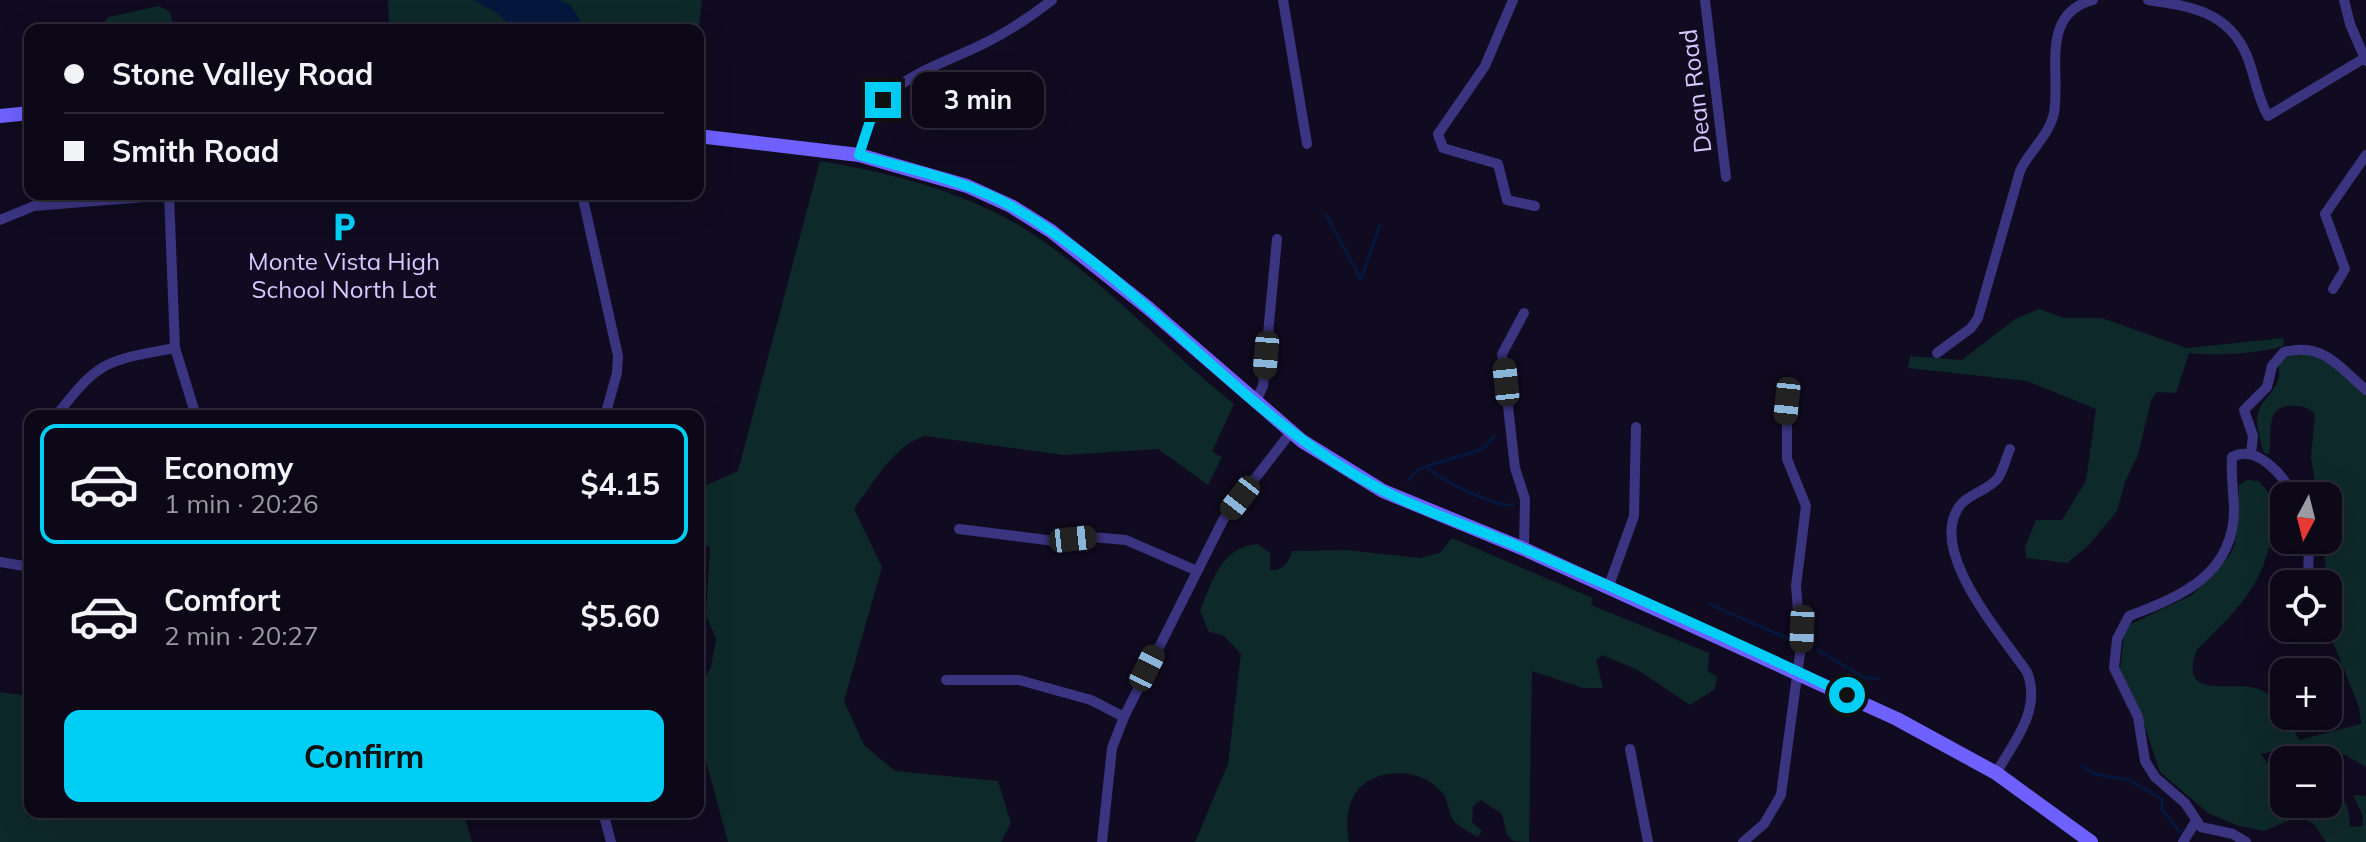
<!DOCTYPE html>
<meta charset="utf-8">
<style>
:root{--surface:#0c0818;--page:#1a1625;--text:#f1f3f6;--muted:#9a9aa2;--line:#2c2937;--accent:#00cef5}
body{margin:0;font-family:Mulish,sans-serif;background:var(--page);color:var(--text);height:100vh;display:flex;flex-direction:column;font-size:30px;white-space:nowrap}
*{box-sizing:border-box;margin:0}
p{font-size:26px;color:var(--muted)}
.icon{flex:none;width:44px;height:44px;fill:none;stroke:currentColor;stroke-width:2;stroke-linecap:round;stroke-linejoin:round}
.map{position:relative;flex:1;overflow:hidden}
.side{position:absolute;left:24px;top:410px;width:680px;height:408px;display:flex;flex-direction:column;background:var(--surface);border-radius:16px;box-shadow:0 8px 32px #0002,0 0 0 2px var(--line)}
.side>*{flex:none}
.hud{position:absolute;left:24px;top:24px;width:680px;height:176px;border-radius:16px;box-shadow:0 8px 32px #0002,0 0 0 2px var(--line);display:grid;align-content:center;height:176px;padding:0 40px;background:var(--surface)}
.needle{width:52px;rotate:187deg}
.tools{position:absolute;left:2270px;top:482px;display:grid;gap:16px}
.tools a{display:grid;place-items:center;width:72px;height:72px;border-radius:16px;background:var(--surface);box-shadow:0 8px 32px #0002,0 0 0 2px var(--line);font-size:40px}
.end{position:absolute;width:36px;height:36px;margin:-18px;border:10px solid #00cef5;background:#111;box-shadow:0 0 0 4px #111}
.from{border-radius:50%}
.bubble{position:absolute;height:56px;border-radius:16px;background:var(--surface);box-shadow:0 8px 32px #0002,0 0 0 2px var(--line);font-size:26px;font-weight:700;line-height:56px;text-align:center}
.car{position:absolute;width:24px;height:48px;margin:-24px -12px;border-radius:10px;box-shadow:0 0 6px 2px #0007;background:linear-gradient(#222 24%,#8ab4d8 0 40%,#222 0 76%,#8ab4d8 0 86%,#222 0)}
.hud b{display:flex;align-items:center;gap:28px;height:76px;font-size:30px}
.hud b+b{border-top:2px solid var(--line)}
.hud i{width:20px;height:20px;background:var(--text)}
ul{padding:14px 0 0;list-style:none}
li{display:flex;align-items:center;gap:24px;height:120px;margin:0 16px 12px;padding:0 24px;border:4px solid transparent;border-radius:16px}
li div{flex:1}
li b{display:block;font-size:30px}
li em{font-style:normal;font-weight:700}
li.active{border-color:var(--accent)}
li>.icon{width:72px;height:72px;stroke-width:1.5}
.button{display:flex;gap:16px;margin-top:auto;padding:16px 40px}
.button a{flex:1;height:92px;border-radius:16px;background:var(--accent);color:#111;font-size:32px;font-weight:700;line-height:92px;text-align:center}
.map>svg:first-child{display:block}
.green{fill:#0e292a}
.water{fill:#06173d}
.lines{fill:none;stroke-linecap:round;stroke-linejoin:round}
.stream{stroke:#06173d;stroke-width:3}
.street{stroke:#3b3481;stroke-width:10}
.secondary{stroke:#6e61ff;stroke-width:14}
.route{stroke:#00cef5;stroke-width:10}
.labels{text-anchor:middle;stroke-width:6;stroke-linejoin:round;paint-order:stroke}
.street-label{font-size:24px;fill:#d3caff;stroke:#100b20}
.poi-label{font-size:24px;fill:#d3caff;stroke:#100b20}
</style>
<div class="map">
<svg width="2366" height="842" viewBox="0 0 2366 842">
<rect width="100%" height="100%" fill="#100b20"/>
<g class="green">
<path d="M388,0H702L698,35V30H389Z"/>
<path d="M159,6L170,12L174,30H97L109,17Z"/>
<path d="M820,161C891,173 967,192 1028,231C1104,280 1164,348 1234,404L1212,452L1222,457L1208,485L1158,449L1063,455L925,436C893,445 874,483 854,509L882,567L844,701L864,745L895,771L998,781L1011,823L1001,842H728L698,731L700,687L711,667L716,639L706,615L710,548L698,539V489L738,471Z"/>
<path d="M2039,309L2064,318H2102L2187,348L2284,338L2283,346C2258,354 2215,356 2189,353L2176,393L2157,392L2151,400L2138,455L2125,482L2117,511L2089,545L2067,563L2026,558L2025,547L2036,520H2062L2086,481L2096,409L2027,381L1908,368L1910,356L1962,360L2015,319Z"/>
<path d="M2317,353L2366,393V767L2340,752L2318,760L2295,759L2293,753L2283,749L2261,754L2274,773L2284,775V804H2328V787C2345,803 2349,799 2350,827L2362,826L2363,816L2353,795L2366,796V842H2326L2314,824L2298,817L2264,831L2239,826L2208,813L2160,772L2139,709L2120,669L2124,634L2131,624L2192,595L2230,555L2235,544L2239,485L2248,480L2259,481L2275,501C2271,578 2249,598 2197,650C2176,705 2237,677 2263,691C2281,700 2290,723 2299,740L2361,724L2359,707L2332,640L2323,540H2328V496H2317L2311,457L2315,414C2309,408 2306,407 2297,406C2263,402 2273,433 2269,454L2264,453C2261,441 2255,426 2258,414C2262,395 2287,387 2277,362L2293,355Z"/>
<path d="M1452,538L1593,598L1591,605L1709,653L1708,671L1717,677L1715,689L1690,705L1638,670L1602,655L1596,660L1603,688H1583L1532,671L1529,842L1513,841L1507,835L1502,814L1481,800L1473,806L1472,822L1482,831L1478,837C1471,833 1463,829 1456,823C1449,817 1449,804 1444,795C1426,770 1388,766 1364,784C1347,796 1345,823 1349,842H1195L1228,764L1241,654L1223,635L1209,632L1200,611C1212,581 1221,547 1258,544L1270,553V570C1283,571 1289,563 1292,551L1345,550L1420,558L1440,553Z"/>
<path d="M0,692L30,696V812H463L472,842H0Z"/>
</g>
<path class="water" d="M474,0H560L571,6L583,24V30H516L497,13Z"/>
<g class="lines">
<g class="stream">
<path d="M1326,215L1361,279"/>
<path d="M1361,279L1380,225"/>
<path d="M1427,466L1483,449L1495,436"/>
<path d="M1408,481L1418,470L1427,466C1437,479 1495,507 1513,505"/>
<path d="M1709,604L1789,639"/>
<path d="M1818,650L1863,677L1879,679"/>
<path d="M2082,766L2094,774L2129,780L2162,799V809L2180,832"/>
</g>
<g class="street">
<path d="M1283,0L1307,144"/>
<path d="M1513,0L1485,66L1438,134L1443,148L1498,164L1507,200L1535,206"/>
<path d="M1705,0L1726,177"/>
<path d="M2148,0C2191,6 2229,12 2247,56C2255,76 2257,97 2268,116L2363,59"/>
<path d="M2344,0L2350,24L2366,61"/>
<path d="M859,155C865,135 871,113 885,98C910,72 951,60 983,44C1008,32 1030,17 1052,0"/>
<path d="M169,194L175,348L196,416"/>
<path d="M582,194L618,356L617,373L605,416"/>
<path d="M0,220L34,206L169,195"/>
<path d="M2333,289L2345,269L2325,214L2366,155"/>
<path d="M1524,313L1502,354L1515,468L1525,499L1524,549"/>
<path d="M1937,353L1971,328L1978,318L2020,171C2029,151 2049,136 2054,113C2061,73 2039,14 2093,0"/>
<path d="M1255,403L1263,386L1277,239"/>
<path d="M56,416C100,359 106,361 175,348"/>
<path d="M2251,453L2253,436L2244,410L2267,387L2272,366L2284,352C2323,342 2338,366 2366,390"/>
<path d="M959,529L1055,541L1091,537L1126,540L1195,570"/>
<path d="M0,562L30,567"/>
<path d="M2308,584L2309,540"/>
<path d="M1608,588L1634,516L1636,427"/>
<path d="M946,680H1019L1091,700L1124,717"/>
<path d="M1630,749L1648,842"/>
<path d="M1996,773C2014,742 2042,710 2027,672C2002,635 1923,547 1962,503C1972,493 1990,489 1998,478C2003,471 2006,458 2010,449"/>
<path d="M603,812L611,842"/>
<path d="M1102,842L1112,748L1124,717L1223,520L1291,432"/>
<path d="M1743,842L1764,824L1781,795L1801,646L1796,586L1806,506L1787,459V401"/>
<path d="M2183,842L2196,821"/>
<path d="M2246,842L2233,834L2201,827L2185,803L2155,777L2145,761L2138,717L2114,668L2117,639L2129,616C2182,596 2235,574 2234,507C2233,490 2231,474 2232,457C2256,444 2284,475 2293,496"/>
</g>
<g class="secondary">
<path d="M0,116L30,113"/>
<path d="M698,136L859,155L967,186L1011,206L1051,231L1147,307L1302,441L1383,491L1524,549L1897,719L1996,773L2091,842"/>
</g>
</g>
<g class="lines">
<path class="route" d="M883,100L870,121L859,155C911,170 966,180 1013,207C1148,285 1243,418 1382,490C1426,513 1476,528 1522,548C1631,595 1740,643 1847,695"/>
</g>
<defs>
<g id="parking-bare" transform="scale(2.4)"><path d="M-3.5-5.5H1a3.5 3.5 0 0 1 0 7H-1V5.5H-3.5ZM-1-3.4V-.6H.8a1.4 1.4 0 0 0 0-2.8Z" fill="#00cef5" stroke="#100b20" stroke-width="2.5" paint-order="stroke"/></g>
</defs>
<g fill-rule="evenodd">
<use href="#parking-bare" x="344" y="227"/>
</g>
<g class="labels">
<g class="street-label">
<text transform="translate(1696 91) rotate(-97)" y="8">Dean Road</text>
</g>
<g class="poi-label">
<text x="344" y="270">Monte Vista High<tspan x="344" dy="28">School North Lot</tspan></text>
</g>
</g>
</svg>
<div class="tools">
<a><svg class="needle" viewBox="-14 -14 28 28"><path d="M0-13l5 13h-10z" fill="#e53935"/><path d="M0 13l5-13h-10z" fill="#9a9aa2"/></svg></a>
<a><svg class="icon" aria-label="locate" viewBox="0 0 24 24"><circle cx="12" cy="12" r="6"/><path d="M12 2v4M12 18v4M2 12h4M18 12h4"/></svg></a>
<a>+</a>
<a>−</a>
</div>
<i class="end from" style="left:1847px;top:695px"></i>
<i class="end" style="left:883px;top:100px"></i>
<div class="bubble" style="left:912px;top:72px;width:132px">3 min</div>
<i class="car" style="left:1266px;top:355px;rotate:185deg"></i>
<i class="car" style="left:1506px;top:382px;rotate:354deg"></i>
<i class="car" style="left:1787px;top:401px;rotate:186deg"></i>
<i class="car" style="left:1240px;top:498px;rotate:218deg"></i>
<i class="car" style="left:1073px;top:539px;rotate:84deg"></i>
<i class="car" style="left:1802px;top:629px;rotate:182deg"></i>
<i class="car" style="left:1147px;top:668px;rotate:26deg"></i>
<div class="hud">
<b><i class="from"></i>Stone Valley Road</b>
<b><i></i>Smith Road</b>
</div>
<section class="side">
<ul>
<li class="active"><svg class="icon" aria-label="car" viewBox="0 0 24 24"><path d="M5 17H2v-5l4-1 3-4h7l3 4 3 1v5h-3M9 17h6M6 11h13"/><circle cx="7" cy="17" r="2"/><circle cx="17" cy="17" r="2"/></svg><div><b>Economy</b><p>1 min · 20:26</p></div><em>$4.15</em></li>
<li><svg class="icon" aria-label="car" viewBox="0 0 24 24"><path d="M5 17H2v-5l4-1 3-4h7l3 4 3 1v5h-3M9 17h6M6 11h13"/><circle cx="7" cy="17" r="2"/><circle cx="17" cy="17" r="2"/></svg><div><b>Comfort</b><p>2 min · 20:27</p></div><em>$5.60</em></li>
</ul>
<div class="button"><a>Confirm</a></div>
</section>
</div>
